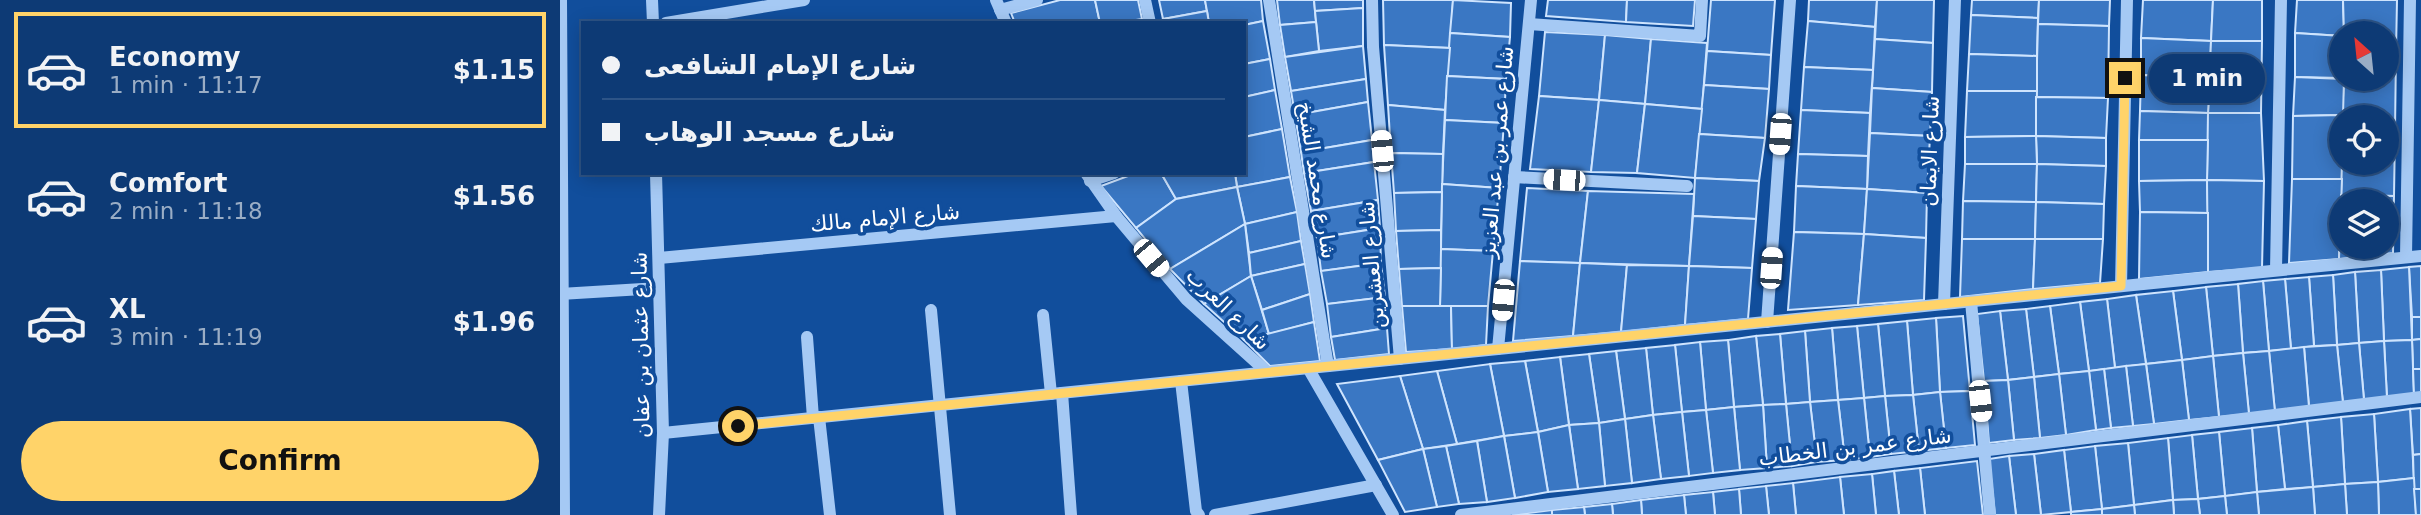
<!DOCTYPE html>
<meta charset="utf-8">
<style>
:root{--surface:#0d3a75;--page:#16417a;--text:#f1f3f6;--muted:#9aadc5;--line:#2d5487;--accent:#ffd369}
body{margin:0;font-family:"DejaVu Sans","Noto Sans Arabic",sans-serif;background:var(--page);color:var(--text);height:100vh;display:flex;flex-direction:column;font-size:26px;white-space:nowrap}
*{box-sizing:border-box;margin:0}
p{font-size:23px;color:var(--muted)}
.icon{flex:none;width:38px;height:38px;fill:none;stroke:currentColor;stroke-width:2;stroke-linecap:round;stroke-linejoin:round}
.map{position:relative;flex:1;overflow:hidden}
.details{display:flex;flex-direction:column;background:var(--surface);width:560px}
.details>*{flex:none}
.banner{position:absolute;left:21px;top:21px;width:665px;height:154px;border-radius:0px;box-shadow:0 4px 18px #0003,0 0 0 2px var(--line);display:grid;align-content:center;height:154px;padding:0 21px;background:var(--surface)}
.needle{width:46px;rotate:333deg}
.buttons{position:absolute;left:1769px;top:21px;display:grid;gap:14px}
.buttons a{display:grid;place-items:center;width:70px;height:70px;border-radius:50%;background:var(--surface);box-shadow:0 4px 18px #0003,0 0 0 2px var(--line);font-size:35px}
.end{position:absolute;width:32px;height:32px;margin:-16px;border:9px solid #ffd369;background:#111;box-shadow:0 0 0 4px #111}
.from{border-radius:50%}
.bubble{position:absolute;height:49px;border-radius:24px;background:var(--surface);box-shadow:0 4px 18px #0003,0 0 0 2px var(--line);font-size:23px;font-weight:800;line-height:49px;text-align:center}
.car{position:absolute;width:21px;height:42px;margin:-21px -10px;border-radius:9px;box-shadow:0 0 5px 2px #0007;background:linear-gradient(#fff 24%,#345 0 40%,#fff 0 76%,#345 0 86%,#fff 0)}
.banner b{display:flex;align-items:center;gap:24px;height:66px;font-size:26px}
.banner b+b{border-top:2px solid var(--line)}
.banner i{width:18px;height:18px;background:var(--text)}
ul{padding:12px 0 0;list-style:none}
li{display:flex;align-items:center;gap:21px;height:116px;margin:0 14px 10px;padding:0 7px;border:4px solid transparent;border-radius:0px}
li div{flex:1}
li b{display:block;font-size:26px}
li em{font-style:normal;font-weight:800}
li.on{border-color:var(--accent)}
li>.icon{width:63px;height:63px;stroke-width:1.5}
.button{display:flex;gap:14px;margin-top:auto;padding:14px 21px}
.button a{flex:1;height:80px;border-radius:42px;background:var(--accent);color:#111;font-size:28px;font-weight:800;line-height:80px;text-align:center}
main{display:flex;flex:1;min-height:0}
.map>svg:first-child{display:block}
.building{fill:#3a77c3;stroke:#cee4fe;stroke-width:2;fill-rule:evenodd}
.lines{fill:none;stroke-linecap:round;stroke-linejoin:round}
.minor{stroke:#a5c9f4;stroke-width:12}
.route{stroke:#ffd369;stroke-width:9}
.labels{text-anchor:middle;stroke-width:7;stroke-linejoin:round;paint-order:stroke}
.street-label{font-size:21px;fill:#fff;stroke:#114e9c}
</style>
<main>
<section class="details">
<ul>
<li class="on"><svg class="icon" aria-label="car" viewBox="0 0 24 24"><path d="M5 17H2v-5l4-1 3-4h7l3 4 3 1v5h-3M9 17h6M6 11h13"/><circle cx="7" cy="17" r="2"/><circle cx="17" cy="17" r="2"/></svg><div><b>Economy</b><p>1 min · 11:17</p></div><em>$1.15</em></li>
<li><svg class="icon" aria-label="car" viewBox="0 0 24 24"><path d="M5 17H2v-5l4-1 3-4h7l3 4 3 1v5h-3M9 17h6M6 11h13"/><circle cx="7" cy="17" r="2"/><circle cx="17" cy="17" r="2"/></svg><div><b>Comfort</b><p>2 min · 11:18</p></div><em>$1.56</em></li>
<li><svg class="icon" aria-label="car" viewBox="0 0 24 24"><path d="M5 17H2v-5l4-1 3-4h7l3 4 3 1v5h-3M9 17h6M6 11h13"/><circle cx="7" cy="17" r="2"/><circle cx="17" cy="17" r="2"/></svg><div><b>XL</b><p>3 min · 11:19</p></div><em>$1.96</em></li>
</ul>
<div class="button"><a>Confirm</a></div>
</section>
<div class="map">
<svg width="1861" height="515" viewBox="0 0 1861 515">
<rect width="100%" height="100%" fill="#114e9c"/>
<g class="building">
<path d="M500,0H535L540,23H455L451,13Z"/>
<path d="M535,0H578L582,19L558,23H540Z"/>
<path d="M599,0H645L647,11L603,19Z"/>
<path d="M645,0H701L703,21L684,25V23H649Z"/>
<path d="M717,0H754L756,22L720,25Z"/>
<path d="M754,0H803V8L755,11Z"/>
<path d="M823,0H893L890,48L824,45Z"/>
<path d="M893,0L951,3L950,37L890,33Z"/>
<path d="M988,0H1067L1066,22L986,16Z"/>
<path d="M1067,0H1135L1133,26L1066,22Z"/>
<path d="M1151,0H1215L1211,55L1147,51Z"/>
<path d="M1249,0H1317L1315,27L1248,21Z"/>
<path d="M1317,0H1374L1373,43L1315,39Z"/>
<path d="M1412,0H1479L1478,18L1411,15Z"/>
<path d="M1479,0H1550L1549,26L1478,24Z"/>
<path d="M1583,0H1653L1651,41L1581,38Z"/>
<path d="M1653,0H1702V41H1651Z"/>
<path d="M1737,0H1783L1784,33H1782V36L1735,33Z"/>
<path d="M1783,0H1837L1836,52H1827V33H1784Z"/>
<path d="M803,8V46L759,51L755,11Z"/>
<path d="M647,11L649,23H604L603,19Z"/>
<path d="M1411,15L1478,18L1477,56L1409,54Z"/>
<path d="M703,21L710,59L684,64V25Z"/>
<path d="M1248,21L1315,27L1313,70L1244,67Z"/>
<path d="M756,22L759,51L725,57L720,25Z"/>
<path d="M1478,24L1549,26L1548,98L1476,97Z"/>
<path d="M985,32L1045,35L1039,100L979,96Z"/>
<path d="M890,33L950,37L946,79L887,76Z"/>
<path d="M1735,33L1782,36V78L1735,77Z"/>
<path d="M1045,35L1091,39L1085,104L1039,100Z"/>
<path d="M1581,38L1651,41L1650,79L1581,75Z"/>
<path d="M1091,39L1147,43L1142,109L1085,104Z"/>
<path d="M1315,39L1373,43L1372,92L1312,88Z"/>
<path d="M1651,41H1702L1701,113H1648Z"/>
<path d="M824,45L890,48L885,110L828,105Z"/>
<path d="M803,46L806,79L731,91L725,57Z"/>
<path d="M1147,51L1211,55L1209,89L1144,85Z"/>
<path d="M1827,52H1836L1835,131L1827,130V117H1782L1784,79H1827Z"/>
<path d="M1409,54L1477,56V91H1407Z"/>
<path d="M710,59L715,90L684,97V64Z"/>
<path d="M1244,67L1313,70L1310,113L1241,110Z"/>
<path d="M1581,75L1650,79L1648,113L1580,111Z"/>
<path d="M887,76L946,79L944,123L885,120Z"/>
<path d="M1735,77L1784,79L1783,115L1733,116Z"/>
<path d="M806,79L808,102L735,115L731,91Z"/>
<path d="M1144,85L1209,89L1205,138L1139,134Z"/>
<path d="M1312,88L1372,92L1370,136L1310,133Z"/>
<path d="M715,90L722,129L684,137V97Z"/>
<path d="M1407,91H1477L1476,136L1405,137Z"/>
<path d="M979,96L1039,100L1031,172L970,169Z"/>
<path d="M1476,97L1548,98L1546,138L1476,136Z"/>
<path d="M1039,100L1085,104L1077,173L1031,172Z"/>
<path d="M808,102L812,140L741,152L735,115Z"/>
<path d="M1085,104L1142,109L1135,178L1077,173Z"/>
<path d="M828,105L885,110L883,154L831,153Z"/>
<path d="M1241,110L1310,113L1308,156L1238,154Z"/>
<path d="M1580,111L1648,113V140H1579Z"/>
<path d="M1648,113H1701L1704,181L1647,180Z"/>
<path d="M1783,115L1782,179H1732L1733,116Z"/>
<path d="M885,120L944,123L939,188L882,184Z"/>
<path d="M722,129L730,177L677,187L675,173H684V137Z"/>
<path d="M1827,130L1835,131L1834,196L1781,195L1782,163H1827Z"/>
<path d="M1310,133L1370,136L1367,193L1307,189Z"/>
<path d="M1139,134L1205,138L1199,181L1135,178Z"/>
<path d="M1476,136L1546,138V166L1477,164Z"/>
<path d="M1476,136L1477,164H1405V137Z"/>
<path d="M812,140L814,162L744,173L741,152Z"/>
<path d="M1579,140H1648L1647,180L1579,181Z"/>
<path d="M831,153L883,154L882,192L834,193Z"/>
<path d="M1238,154L1308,156L1307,189L1236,186Z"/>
<path d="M814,162L818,200L751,211L744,173Z"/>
<path d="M1405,164H1477L1476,202L1403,201Z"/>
<path d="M1477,164L1546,166L1544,204L1476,202Z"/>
<path d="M576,173H601L616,199L576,228L541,186Z"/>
<path d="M601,173H675L677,187L616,199Z"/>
<path d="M730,177L737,212L685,224L677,187Z"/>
<path d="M1135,178L1199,181L1196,219L1133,216Z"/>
<path d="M1732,179H1782L1779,259L1729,263Z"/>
<path d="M1647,180L1648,213L1580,212L1579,181Z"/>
<path d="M1647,180L1704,181L1702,268L1648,272Z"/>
<path d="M882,184L939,188L933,251L881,249Z"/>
<path d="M1236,186L1307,189L1304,234L1234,232Z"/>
<path d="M677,187L685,224L610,269L576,228L616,199Z"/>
<path d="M967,188L1028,191L1020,263L960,261Z"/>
<path d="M1307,189L1367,193L1366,238L1304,234Z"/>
<path d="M1028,191L1134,194L1129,266L1020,263Z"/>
<path d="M882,192L881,230L836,231L834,193Z"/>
<path d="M1781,195L1834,196L1833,253L1779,259ZM1782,201H1827V247H1782Z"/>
<path d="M818,200L820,228L757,238L751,211Z"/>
<path d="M1403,201L1476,202L1475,239H1402Z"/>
<path d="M1476,202L1544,204L1543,239H1475Z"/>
<path d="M737,212L741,241L689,253L685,224Z"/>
<path d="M1580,212L1648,213V272L1579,279Z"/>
<path d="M1133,216L1196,219L1192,268L1129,266Z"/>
<path d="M685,224L691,276L644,304L610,269Z"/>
<path d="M820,228L821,263L761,271L757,238Z"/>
<path d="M881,230V268L839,269L836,231Z"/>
<path d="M1234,232L1304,234L1298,305L1228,310Z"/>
<path d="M1304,234L1366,238L1364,300L1298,305Z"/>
<path d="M1402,239H1475L1473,289L1400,297Z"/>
<path d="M1475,239H1543L1540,283L1473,289Z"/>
<path d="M741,241L745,264L691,276L689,253Z"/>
<path d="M881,249L933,251L928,306H880Z"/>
<path d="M960,261L1020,263L1013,336L953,341Z"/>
<path d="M821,263L825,297L767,304L761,271Z"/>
<path d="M1020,263L1067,265L1061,332L1013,336Z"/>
<path d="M745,264L750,294L702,310L691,276Z"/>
<path d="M1067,265L1129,266L1125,325L1061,332Z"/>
<path d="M1129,266L1192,268L1188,319L1125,325Z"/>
<path d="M1861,266V317H1852L1849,267Z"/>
<path d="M1849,267L1852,340L1824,341L1821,270Z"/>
<path d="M881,268L880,306H842L839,269Z"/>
<path d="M1821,270L1824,341L1799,343L1795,272Z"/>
<path d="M1795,272L1799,343L1777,345L1773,275Z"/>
<path d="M1773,275L1777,345L1754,346L1749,277Z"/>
<path d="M691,276L709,334L684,340L644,304Z"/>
<path d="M1749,277L1754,346L1731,349L1725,279Z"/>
<path d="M1725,279L1731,349L1709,351L1703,281Z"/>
<path d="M1703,281L1709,351L1683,353L1678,284Z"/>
<path d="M1678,284L1683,353L1653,356L1646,287Z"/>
<path d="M1646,287L1653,356L1622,360L1613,291Z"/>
<path d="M1613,291L1622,360L1586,364L1576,295Z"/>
<path d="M750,294L754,322L709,334L702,310Z"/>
<path d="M1576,295L1586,364L1555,368L1547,299Z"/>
<path d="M825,297L827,328L771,337L767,304Z"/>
<path d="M1547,299L1555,368L1529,371L1520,302Z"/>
<path d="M1520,302L1529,371L1499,374L1490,306Z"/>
<path d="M842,306H891L892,349L846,352Z"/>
<path d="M891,306H928L926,345L892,349Z"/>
<path d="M1490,306L1499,374L1474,377L1466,309Z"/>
<path d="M1466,309L1474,377L1448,380L1440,311Z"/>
<path d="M1440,311L1448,380L1424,381L1417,314Z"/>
<path d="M1403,316L1410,391L1380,392L1376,318Z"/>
<path d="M1852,317H1861V339L1852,340Z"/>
<path d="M1376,318L1380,392L1353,395L1347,321Z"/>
<path d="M1347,321L1353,395L1325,396L1318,324Z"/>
<path d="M754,322L760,361L710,366L684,340Z"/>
<path d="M1318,324L1325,396L1304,398L1297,326Z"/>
<path d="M1297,326L1304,398L1278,400L1272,328Z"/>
<path d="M827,328L829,354L775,360L771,337Z"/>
<path d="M1272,328L1278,400L1250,402L1245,331Z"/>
<path d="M1245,331L1250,402L1226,404L1220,334Z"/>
<path d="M1220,334L1226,404L1203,405L1196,336Z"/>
<path d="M1196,336L1203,405L1174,407L1168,340Z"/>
<path d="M1861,339V369H1853L1852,340Z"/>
<path d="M1168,340L1174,407L1146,410L1140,342Z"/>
<path d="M1852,340L1854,395L1827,398L1824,341Z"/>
<path d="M1824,341L1827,398L1804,400L1799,343Z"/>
<path d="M1140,342L1146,410L1122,412L1115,345Z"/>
<path d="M1799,343L1804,400L1783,403L1777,345Z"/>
<path d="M1115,345L1122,412L1093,415L1086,348Z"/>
<path d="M1777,345L1783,403L1749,407L1744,347Z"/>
<path d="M1744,347L1749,407L1715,412L1709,351Z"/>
<path d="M1086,348L1093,415L1065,419L1056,351Z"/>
<path d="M1056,351L1065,419L1039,423L1029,354Z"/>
<path d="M1709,351L1715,412L1689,414L1683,353Z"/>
<path d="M1683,353L1689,414L1659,417L1653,356Z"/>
<path d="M1029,354L1039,423L1009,425L1000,357Z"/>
<path d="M1653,356L1659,417L1629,420L1622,360Z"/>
<path d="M1000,357L1009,425L978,432L965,361Z"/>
<path d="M1622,360L1629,420L1594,424L1586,364Z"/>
<path d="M965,361L978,432L944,436L930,364Z"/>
<path d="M930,364L944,436L897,444L877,371Z"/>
<path d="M1586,364L1594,424L1573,426L1566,366Z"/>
<path d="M1566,366L1573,426L1551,428L1544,369Z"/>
<path d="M1544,369L1551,428L1536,430L1529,371Z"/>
<path d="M1853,369H1861V394L1854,395Z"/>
<path d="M877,371L897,444L863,449L840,376Z"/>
<path d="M1529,371L1536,430L1506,435L1499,374Z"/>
<path d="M1499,374L1506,435L1480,438L1474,377Z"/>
<path d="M840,376L863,449L818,460L777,384Z"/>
<path d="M1474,377L1480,438L1454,440L1448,380Z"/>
<path d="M1448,380L1454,440L1429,443L1424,381Z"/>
<path d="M1410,391L1415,445L1386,448L1380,392Z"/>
<path d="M1380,392L1386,448L1359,451L1353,395Z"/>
<path d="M1353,395L1359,451L1331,454L1325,396Z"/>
<path d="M1325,396L1331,454L1310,457L1304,398Z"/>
<path d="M1304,398L1310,457L1285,460L1278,400Z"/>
<path d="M1278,400L1285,460L1257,462L1250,402Z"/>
<path d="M1250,402L1257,462L1232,466L1226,404Z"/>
<path d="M1226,404L1232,466L1207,468L1203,405Z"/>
<path d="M1203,405L1207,468L1180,470L1174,407Z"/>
<path d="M1174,407L1180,470L1153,473L1146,410Z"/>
<path d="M1861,408V454L1853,455L1850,409Z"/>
<path d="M1850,409L1854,478L1818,482L1814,414Z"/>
<path d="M1146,410L1153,473L1129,476L1122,412Z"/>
<path d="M1122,412L1129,476L1101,479L1093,415Z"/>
<path d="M1814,414L1818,482L1785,484L1781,417Z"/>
<path d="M1093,415L1101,479L1072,483L1065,419Z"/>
<path d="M1781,417L1785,484L1753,487L1747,421Z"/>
<path d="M1065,419L1072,483L1045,486L1039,423Z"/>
<path d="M1747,421L1753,487L1725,489L1718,425Z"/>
<path d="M1039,423L1045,486L1018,489L1009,425Z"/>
<path d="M1009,425L1018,489L988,492L978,432Z"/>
<path d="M1718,425L1725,489L1697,492L1692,428Z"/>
<path d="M1692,428L1697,492L1665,496L1659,432Z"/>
<path d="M978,432L988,492L955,498L944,436Z"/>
<path d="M1659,432L1665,496L1638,499L1632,435Z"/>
<path d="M1632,435L1638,499L1613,500L1608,438Z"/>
<path d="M944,436L955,498L927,502L917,441Z"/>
<path d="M1608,438L1613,500L1574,505L1568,443Z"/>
<path d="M917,441L927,502L899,504L886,446Z"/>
<path d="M1568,443L1574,505L1542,509L1535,446Z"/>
<path d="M886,446L899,504L877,507L863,449Z"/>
<path d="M1535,446L1542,509L1511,512L1504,450Z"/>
<path d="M863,449L877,507L845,512L818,460Z"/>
<path d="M1504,450L1511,512L1481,515L1474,454Z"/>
<path d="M1474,454L1481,515H1456L1449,456Z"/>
<path d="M1861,454V489H1854L1853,455Z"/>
<path d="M1449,456L1456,515H1435L1429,459Z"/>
<path d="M1417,461L1423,515H1365L1360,468Z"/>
<path d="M1360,468L1365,515H1339L1334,471Z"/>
<path d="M1334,471L1339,515H1316L1312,474Z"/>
<path d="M1312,474L1316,515H1284L1280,477Z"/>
<path d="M1280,477L1284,515H1236L1233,483Z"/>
<path d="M1854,478L1856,515H1819L1818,482Z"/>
<path d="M1818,482L1819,515H1787L1785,484Z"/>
<path d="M1233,483L1236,515H1209L1206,486Z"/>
<path d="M1785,484L1787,515H1755L1753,487Z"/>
<path d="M1206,486L1209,515H1181L1179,489Z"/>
<path d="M1753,487L1755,515H1699L1697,492Z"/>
<path d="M1179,489L1181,515H1155L1153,492Z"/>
<path d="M1854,489H1861V515H1856Z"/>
<path d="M1153,492L1155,515H1126L1124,495Z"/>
<path d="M1697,492L1699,515H1667L1665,496Z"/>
<path d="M1124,495L1126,515H1082L1081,500Z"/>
<path d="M1665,496L1667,515H1640L1638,499Z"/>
<path d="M1638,499L1640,515H1614L1613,500Z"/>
<path d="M1081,500L1082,515H1053L1052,504Z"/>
<path d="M1613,500L1614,515H1575L1574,505Z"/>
<path d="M1052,504L1053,515H1025L1024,507Z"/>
<path d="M1574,505L1575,515H1542V509Z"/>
<path d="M1024,507L1025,515H992V510Z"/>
<path d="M1542,509V515H1511V512Z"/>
<path d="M992,510V515H952Z"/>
</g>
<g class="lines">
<g class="minor">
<path d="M1,0L4,515"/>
<path d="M92,0L93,23"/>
<path d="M436,0L446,23"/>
<path d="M585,0L590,23"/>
<path d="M709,0L768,366"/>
<path d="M812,0L813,47L840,359"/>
<path d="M440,10L477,0"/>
<path d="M106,23L244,0"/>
<path d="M969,24L1140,36L1142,0"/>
<path d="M96,173L103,433L99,515"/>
<path d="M526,173L556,216L626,299L707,372"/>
<path d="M954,177L1127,186"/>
<path d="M530,181L554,173"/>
<path d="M1846,257L1850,0"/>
<path d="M99,258L556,216"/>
<path d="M1716,270L1721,0"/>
<path d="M1561,286L1567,0"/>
<path d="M0,294L99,288"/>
<path d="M1411,301L1430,515"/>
<path d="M1384,304L1395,0"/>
<path d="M371,310L390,515"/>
<path d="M483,315L491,394"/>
<path d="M1207,322L1230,0"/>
<path d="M247,337L253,418"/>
<path d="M938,349L971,0"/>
<path d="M748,368L833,515"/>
<path d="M621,381L636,511L639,515"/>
<path d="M502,393L511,515"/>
<path d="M259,417L270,515"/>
<path d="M103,433L1861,256"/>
<path d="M655,515L816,485"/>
<path d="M901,515L1861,397"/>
</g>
</g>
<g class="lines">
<path class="route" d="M178,426L1561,286L1565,78"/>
</g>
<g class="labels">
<g class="street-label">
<text transform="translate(1370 151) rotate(-88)" y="7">شارع الايمان</text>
<text transform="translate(937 152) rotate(-85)" y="7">شارع عمر بن عبد العزيز</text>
<text transform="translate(757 180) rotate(81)" y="7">شارع محمد الشيخ</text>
<text transform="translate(325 218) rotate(-5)" y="7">شارع الإمام مالك</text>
<text transform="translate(812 265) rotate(-95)" y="7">شارع العشرين</text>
<text transform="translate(668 309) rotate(44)" y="7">شارع العرب</text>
<text transform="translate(81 345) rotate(-91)" y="7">شارع عثمان بن عفان</text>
<text transform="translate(1295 447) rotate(-7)" y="7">شارع عمر بن الخطاب</text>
</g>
</g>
</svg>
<div class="buttons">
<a><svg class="needle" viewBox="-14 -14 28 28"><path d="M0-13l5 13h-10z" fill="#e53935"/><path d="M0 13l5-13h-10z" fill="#9aadc5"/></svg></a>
<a><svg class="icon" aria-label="locate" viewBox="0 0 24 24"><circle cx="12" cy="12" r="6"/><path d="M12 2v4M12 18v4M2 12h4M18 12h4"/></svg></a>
<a><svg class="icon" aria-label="layers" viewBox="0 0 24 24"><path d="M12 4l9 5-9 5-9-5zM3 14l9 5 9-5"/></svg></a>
</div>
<i class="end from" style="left:178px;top:426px"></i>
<i class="end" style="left:1565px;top:78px"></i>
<div class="bubble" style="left:1589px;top:54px;width:116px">1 min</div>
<i class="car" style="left:1220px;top:134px;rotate:184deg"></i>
<i class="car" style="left:822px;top:151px;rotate:355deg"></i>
<i class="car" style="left:1004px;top:180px;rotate:273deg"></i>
<i class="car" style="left:591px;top:258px;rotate:140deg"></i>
<i class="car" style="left:1211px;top:268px;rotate:4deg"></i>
<i class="car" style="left:943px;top:300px;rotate:185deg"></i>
<i class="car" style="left:1420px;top:401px;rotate:174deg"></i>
<div class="banner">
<b><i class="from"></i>شارع الإمام الشافعى</b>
<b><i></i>شارع مسجد الوهاب</b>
</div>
</div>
</main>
